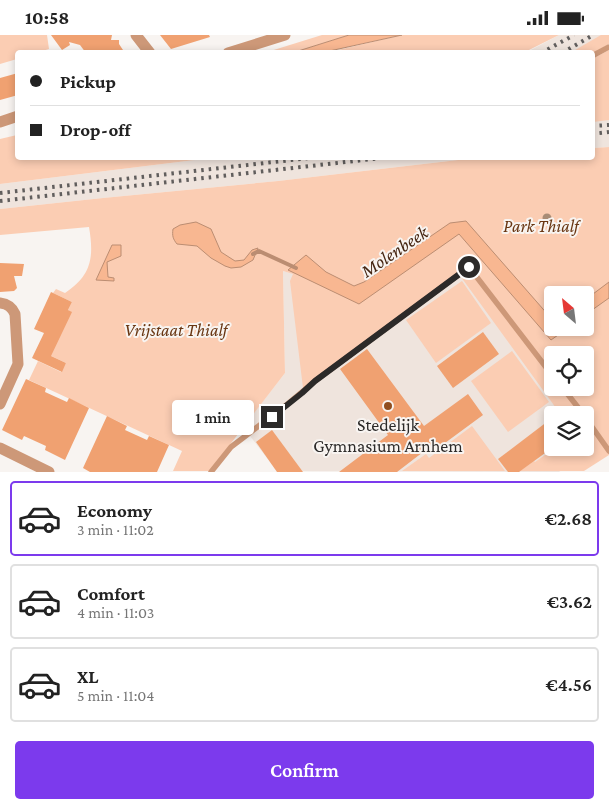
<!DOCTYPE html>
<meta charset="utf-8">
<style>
:root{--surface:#fff;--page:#f2f2f2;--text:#222;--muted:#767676;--line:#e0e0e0;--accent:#7c3aed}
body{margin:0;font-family:"Crimson Pro",serif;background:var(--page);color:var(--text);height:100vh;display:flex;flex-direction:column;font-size:19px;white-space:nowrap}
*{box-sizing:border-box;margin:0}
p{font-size:16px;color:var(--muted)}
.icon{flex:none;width:28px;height:28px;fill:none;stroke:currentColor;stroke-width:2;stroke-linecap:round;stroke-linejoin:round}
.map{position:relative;height:437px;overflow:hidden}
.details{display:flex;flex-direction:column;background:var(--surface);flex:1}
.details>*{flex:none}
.hud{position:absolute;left:15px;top:15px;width:580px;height:110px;border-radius:5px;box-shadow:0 2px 8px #0003;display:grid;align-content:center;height:110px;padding:0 15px;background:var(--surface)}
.needle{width:32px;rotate:332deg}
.controls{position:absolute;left:544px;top:251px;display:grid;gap:10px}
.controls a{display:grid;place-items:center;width:50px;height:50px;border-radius:5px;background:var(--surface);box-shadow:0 2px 8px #0003;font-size:25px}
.end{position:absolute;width:22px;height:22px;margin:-11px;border:6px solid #2c2a29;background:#fff;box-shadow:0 0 0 2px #fff}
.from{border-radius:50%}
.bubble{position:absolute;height:35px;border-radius:5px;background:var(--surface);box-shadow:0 2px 8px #0003;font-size:16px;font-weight:600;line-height:35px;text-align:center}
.hud b{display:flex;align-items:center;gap:18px;height:48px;font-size:19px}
.hud b+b{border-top:1px solid var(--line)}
.hud i{width:12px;height:12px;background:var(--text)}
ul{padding:9px 0 0;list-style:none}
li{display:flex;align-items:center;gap:15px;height:75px;margin:0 10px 8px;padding:0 5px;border:2px solid var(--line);border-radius:5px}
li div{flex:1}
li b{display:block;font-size:19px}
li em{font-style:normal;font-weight:600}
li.on{border-color:var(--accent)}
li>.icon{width:45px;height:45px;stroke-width:1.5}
.action{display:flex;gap:10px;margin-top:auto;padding:10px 15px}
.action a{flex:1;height:58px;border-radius:5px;background:var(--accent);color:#fff;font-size:20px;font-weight:600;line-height:58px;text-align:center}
.status{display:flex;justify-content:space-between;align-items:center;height:35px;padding:0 25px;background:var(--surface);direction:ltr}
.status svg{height:14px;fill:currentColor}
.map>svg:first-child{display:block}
.built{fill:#efe4dd;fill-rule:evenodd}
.green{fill:#fbcdb3;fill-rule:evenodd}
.water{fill:#f8b791;stroke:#bb8d72}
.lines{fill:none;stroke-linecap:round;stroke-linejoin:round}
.stream{stroke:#bb8d72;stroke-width:4}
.building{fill:#f0a171}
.service{stroke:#cd9878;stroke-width:5.5}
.minor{stroke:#cd9878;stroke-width:11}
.rail{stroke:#615e5d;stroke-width:4;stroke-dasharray:2.5 5;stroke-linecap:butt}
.tree{fill:#a98c76}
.route{stroke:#2c2a29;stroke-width:6}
.poi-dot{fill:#914e1f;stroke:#f8f4f1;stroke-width:2}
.labels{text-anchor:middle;stroke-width:4;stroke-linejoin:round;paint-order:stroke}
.park-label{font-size:18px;font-style:italic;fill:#693612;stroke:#f8f4f1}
.poi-label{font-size:18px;fill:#2c2a29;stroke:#f8f4f1}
.water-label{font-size:19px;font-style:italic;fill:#462612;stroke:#f8f4f1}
</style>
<div class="status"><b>10:58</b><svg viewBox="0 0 49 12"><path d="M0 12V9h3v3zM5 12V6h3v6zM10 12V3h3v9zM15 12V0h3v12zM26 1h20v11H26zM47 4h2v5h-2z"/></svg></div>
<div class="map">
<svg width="609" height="437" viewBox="0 0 609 437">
<rect width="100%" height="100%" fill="#f8f4f1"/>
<g class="built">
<path d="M559,0H609L579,17L525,18Z"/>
<path d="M609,82V112L593,113L592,84Z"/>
<path d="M211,123H475L278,146L103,163L0,174V149Z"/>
<path d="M459,199L552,320V352H585L609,384V400L559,437L277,436L243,392L285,338L283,236L294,239ZM552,380H585V412H552Z"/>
</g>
<g class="green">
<path d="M0,0H47L49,14L39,17L18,18L17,24L0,29Z"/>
<path d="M322,0H349L295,17L264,18Z"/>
<path d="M402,0H559L525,17L325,18Z"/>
<path d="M601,0H609V9L593,18H570Z"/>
<path d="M609,15V85L593,87L592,24Z"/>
<path d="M17,100L18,122L211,123L0,149V104Z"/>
<path d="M609,112V420L584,436H520L534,426L535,427L555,413L585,412V380H561L461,242L453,246L303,353L290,246L293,239L283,236L285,338L212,433L214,436H173L182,416L29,345L38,326L61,337L66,328L47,319L71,277L68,275L72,267L53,258L56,254L65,258C92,240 94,222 89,192L0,200V174L103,163L278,146L475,123L592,122L593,113ZM552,260H585V292H552ZM552,320H585V352H552Z"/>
<path d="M462,246L491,288L436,328L406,285Z"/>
<path d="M512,316L549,367L508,397L471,346Z"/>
<path d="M472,391L505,436H402L426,419L429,423Z"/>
</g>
<g class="water">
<path d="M349,0H402L325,17H295Z"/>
<path d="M466,186L550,282L552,283V292L568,293L551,305L459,199L359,269L288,235L306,220L326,237L354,251L364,247L450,188Z"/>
<path d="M196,187L211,194L221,217L235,226L244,225L252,215L258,213L253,225L241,232L231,233L225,231L211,223L197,211L177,209C173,204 172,201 173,194L180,190Z"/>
<path d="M112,210H121V221L107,227L108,242L114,243V246L96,245Z"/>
<path d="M609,247V263L585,280V265Z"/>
</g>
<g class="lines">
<path class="stream" d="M253,219L259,216L296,233"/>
</g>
<g class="building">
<path d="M51,0H112L111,5H119V9L125,18H86L80,10L69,7L70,10L62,15Z"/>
<path d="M160,0H209L210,2L171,14Z"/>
<path d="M18,38V60L0,65V43Z"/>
<path d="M0,228L24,229L22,241H14L17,253L14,256L0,257Z"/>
<path d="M51,257L72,267L68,275L72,277L51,321L66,328L62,337L32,323L44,298L34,294Z"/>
<path d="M483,297L499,319L453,353L437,331Z"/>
<path d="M367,314L424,391L468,359L483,380L430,419L427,414L397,437H339L388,400L340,334Z"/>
<path d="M26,344L46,353L45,357L67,367L69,363L89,373L65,425L45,415L46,411L24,401L22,405L2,395Z"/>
<path d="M107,381L127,391L125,395L147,405L149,401L169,410L157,437H90L83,433Z"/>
<path d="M552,383V413L519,437H508L498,424Z"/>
<path d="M272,395L303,437H277L256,407Z"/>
</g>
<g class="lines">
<g class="service">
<path d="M592,21L609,12"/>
<path d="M562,352L584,380"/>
<path d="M585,382L609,416"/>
<path d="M211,437L231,412L285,371L315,346L469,232L552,340"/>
</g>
<g class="minor">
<path d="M136,0L150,18"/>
<path d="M228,18L285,0"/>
<path d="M0,87L18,81"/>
<path d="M0,268C8,269 12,272 15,279L18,329L0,369"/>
<path d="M0,413L49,437"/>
</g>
<g class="rail">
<path d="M541,18L574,0"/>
<path d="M562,18L593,0"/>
<path d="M592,91L609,90"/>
<path d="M592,99L609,97"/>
<path d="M0,158L318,122"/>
<path d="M0,166L390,122"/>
</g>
</g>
<circle class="tree" cx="547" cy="183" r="4.5"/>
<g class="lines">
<path class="route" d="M272,382L302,358L315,346L469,232"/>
</g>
<circle class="poi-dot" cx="388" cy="371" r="5"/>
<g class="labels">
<g class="park-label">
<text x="541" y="197">Park Thialf</text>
<text x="176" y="301">Vrijstaat Thialf</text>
</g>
<g class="poi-label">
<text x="388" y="396">Stedelijk<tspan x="388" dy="21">Gymnasium Arnhem</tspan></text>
</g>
<g class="water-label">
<text transform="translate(394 216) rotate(-34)" y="7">Molenbeek</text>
</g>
</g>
</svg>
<div class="controls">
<a><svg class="needle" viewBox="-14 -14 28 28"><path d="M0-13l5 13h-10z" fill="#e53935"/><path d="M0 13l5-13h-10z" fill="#767676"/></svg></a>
<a><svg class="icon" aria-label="locate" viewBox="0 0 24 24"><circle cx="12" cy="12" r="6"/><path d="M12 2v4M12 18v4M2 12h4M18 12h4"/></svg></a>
<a><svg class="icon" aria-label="layers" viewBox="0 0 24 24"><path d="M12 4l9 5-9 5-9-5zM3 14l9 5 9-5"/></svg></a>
</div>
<i class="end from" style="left:469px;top:232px"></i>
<i class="end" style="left:272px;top:382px"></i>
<div class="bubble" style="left:172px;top:365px;width:82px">1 min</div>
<div class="hud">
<b><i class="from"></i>Pickup</b>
<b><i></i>Drop-off</b>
</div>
</div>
<section class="details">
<ul>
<li class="on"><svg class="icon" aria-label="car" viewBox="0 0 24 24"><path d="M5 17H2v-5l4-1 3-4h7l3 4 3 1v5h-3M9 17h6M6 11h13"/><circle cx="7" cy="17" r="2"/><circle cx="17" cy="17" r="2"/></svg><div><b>Economy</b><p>3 min · 11:02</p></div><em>€2.68</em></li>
<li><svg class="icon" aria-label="car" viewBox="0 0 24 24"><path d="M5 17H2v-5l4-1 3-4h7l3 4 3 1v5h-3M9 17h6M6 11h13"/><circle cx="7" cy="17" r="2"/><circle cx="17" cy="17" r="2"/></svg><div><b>Comfort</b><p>4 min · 11:03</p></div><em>€3.62</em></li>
<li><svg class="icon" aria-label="car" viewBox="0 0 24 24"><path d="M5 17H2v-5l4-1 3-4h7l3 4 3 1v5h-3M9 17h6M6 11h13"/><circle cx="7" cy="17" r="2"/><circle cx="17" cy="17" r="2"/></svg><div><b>XL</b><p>5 min · 11:04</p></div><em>€4.56</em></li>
</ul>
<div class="action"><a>Confirm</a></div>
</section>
